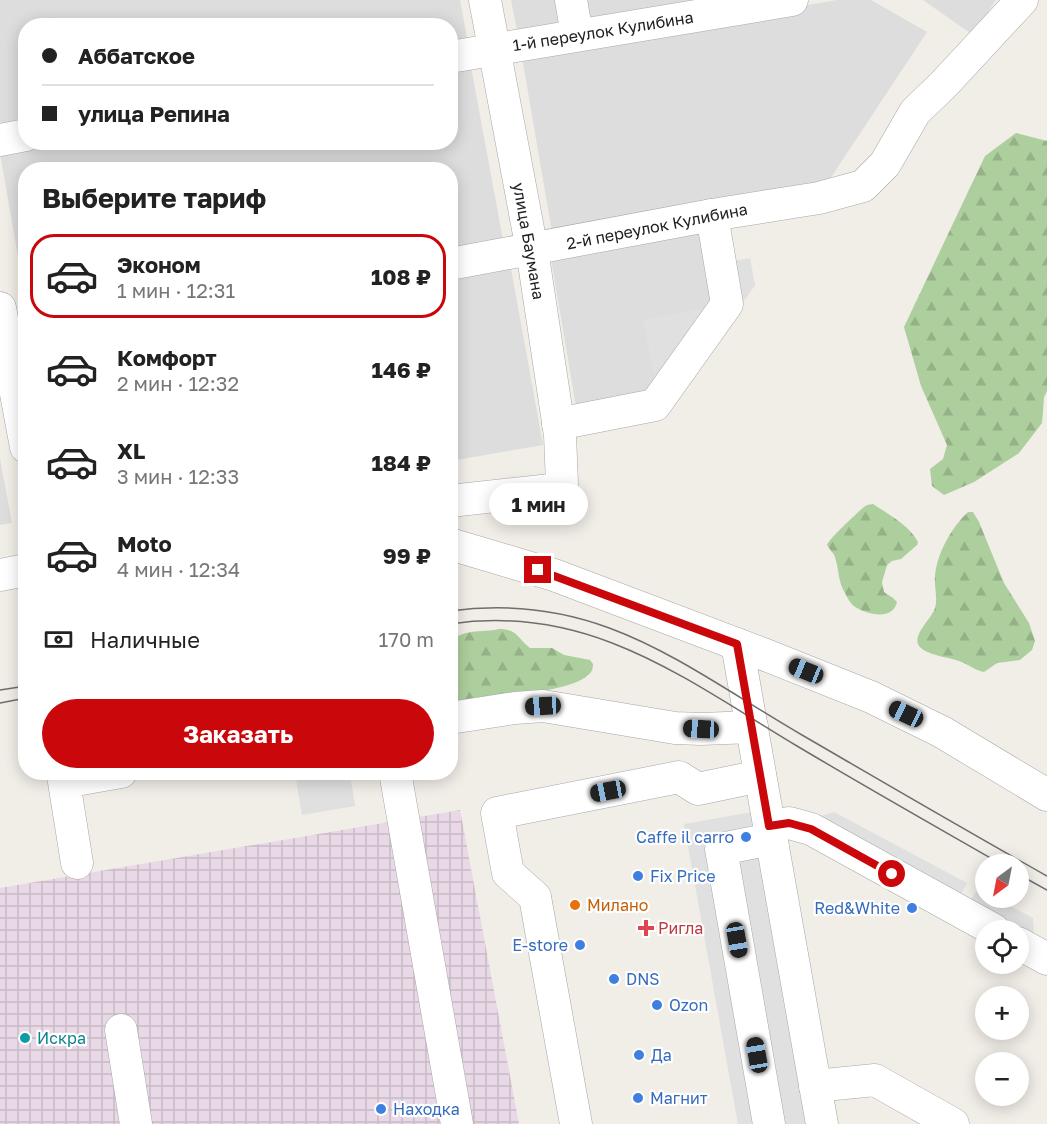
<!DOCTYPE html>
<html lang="ru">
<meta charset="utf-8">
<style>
:root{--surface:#fff;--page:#f6f6f6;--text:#222;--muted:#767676;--line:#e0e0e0;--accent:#ca070a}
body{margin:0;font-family:"Golos Text",sans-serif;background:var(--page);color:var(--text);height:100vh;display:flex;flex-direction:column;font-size:22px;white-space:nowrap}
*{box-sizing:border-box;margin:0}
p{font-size:20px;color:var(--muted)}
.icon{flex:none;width:33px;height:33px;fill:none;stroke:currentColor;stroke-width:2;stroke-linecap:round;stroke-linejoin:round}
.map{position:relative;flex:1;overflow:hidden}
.details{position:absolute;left:18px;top:162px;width:440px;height:618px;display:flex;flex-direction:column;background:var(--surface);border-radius:24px;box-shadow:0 3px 15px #0003}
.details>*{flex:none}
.top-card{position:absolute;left:18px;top:18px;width:440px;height:132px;border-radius:24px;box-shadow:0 3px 15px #0003;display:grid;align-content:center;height:132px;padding:0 24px;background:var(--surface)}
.needle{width:39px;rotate:212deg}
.tools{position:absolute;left:975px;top:854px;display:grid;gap:12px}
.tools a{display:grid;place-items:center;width:54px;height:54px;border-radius:50%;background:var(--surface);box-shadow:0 3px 15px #0003;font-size:30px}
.end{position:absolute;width:27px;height:27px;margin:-14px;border:8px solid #ca070a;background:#fff;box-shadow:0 0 0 3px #fff}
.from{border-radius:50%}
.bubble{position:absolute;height:42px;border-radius:21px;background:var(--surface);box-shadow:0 3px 15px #0003;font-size:20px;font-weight:700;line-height:42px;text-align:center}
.car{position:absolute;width:18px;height:36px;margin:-18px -9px;border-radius:8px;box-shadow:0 0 4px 2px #0007;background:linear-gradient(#222 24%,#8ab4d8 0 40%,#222 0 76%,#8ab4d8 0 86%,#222 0)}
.top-card b{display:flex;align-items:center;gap:21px;height:57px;font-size:22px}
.top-card b+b{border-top:2px solid var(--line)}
.top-card i{width:15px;height:15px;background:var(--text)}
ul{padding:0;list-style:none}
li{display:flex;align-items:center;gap:18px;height:84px;margin:0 12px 9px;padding:0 12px;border:3px solid transparent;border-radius:24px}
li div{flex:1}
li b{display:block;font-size:22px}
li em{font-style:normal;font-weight:700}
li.active{border-color:var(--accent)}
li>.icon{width:54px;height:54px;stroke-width:1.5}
h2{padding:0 24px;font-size:27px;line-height:72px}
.pay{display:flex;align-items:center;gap:15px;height:66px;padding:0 24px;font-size:22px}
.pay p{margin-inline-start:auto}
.primary-button{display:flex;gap:12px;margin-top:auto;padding:12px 24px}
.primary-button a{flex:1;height:69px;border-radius:36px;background:var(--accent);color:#fff;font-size:24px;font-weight:700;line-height:69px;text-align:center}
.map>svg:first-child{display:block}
.residential{fill:#dedddd}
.industrial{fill:url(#industrial-grid)}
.forest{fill:url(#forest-firs)}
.parking{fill:#e0e0e0}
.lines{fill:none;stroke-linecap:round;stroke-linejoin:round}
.minor-casing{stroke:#a7a7a7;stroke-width:33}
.minor{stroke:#fff;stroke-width:32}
.tram{stroke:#6e6e6e;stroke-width:1.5}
.route{stroke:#ca070a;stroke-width:8}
.shop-dot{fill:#3f7fe0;stroke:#fff;stroke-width:2}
.food-dot{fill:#e8710a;stroke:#fff;stroke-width:2}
.health-dot{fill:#e0444e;stroke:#fff;stroke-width:2}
.culture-dot{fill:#0f9aa8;stroke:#fff;stroke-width:2}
.labels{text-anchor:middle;stroke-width:4.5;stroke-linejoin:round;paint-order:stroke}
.street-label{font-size:16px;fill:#202020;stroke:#fff}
.shop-label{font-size:16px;fill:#366cbe;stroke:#fff;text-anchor:start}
.food-label{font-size:16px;fill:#c56008;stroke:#fff;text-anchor:start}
.health-label{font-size:16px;fill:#be3a42;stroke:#fff;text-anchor:start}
.culture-label{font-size:16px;fill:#0d838f;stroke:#fff;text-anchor:start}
</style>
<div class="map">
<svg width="1047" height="1124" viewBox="0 0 1047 1124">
<defs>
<pattern id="industrial-grid" width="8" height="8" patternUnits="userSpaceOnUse" patternTransform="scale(1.5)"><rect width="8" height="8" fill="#e9d9e7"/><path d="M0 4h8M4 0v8" fill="none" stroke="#c8bac6"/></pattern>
<pattern id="forest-firs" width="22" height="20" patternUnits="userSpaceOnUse" patternTransform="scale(1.5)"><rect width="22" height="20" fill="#adce9d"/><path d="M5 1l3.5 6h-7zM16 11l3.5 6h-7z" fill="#95b187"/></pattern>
</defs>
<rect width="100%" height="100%" fill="#f1ede7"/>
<g class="residential">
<path d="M0,0H460L468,43L450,46V26H26L25,124L0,129Z"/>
<path d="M511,0H699L517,30Z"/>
<path d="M837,0H871L927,32L820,194L553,238L522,57L636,34Z"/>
<path d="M923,0H996L973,35Z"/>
<path d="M471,67L503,240L450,250V170H26L25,297L0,153L58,142H450V71Z"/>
<path d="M721,224L729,261L755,285L662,415L580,430L551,259Z"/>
<path d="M510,263L543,445L450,461V274Z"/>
<path d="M0,459L12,523L0,525Z"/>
</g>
<path class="industrial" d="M460,810L519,1124H0V888Z"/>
<g class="forest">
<path d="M1016,133L1047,141V391L1044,397L1042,423L1019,453L974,482L944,495L932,486L930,469L943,459L947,445L921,386L904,327L985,156Z"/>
<path d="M873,504C888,514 910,526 918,542L917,545L901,559L892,561L887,565L882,582L884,592L893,598L897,602C893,620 869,615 857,608C851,605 848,599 845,593C838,582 839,569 835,557C833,552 829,549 827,545C829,539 858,512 864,507C868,504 869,505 873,504Z"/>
<path d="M968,512H973L979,522L1004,583L1029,623L1035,641L1032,650L1020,660L997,663L984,672C975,670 972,667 964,663C953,657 923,656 918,644C914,633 932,618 935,608C938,599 934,586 935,576C937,553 952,527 968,512Z"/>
<path d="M499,629C518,629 517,638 530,648H552L564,655L590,660L593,664C593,670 591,673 587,676C568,693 479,699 450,703V644C459,628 483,633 499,629Z"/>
</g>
<g class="parking">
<path d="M750,258L755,285L662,415L643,320L713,306L717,264Z"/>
<path d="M295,773H350L355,806L302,815Z"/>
<path d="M758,811L814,1124H738L684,824Z"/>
<path d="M834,812L967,883L960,896L814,818Z"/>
<path d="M978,888L985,893L986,897H994L1033,918L1034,937L970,902Z"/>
</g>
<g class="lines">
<g class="minor-casing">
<g id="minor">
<path d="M571,0L577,35"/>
<path d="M450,57L792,0"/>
<path d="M0,140L26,135"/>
<path d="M450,264L712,215L819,198L863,186L885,164L915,112L944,84L1022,0"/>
<path d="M0,308L26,447"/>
<path d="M558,424L655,405L727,304L712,215"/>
<path d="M450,501L551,490L562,484L560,435L532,250L485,0"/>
<path d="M450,544L554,575L763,654L871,697L942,732L1047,795"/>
<path d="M0,575L26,570"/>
<path d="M737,644L822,1124"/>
<path d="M450,718L515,708L543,706L675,728L701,729L752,727"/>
<path d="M395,772L457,1124"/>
<path d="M769,826L789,823L811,829L994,930"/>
<path d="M77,863L64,782L121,772"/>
<path d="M1018,943L1047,959"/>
<path d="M121,1030L136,1124"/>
<path d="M815,1086L875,1080L953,1124"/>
<path d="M576,1124L535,897L508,873L497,813L679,777L698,789L760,776"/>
<path d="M769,1124L721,849L771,839"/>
</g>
</g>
<use href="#minor" class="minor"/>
<g class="tram">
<path d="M450,611C598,591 682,665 802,735C883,782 965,830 1047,876"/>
<path d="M450,624C589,603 685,679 797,746C864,786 933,825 1001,864"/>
<path d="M0,690L26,686"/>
<path d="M0,703L26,698"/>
<path d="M1018,874L1047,890"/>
</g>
</g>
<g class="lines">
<path class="route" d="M538,570L737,644L769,826L789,823L811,829L892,874"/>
</g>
<g class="shop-dot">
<circle cx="746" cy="837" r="6"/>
<circle cx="638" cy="876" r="6"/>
<circle cx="912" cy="908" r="6"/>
<circle cx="580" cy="945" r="6"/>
<circle cx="614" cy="979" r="6"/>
<circle cx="657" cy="1005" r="6"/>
<circle cx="639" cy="1055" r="6"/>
<circle cx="638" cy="1098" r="6"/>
<circle cx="381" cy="1109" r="6"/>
</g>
<circle class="food-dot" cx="575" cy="905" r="6"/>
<path class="health-dot" d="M643 919h6v6h6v6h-6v6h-6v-6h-6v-6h6z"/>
<circle class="culture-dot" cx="25" cy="1038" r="6"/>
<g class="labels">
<g class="street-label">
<text transform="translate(603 31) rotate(-9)" y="6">1-й переулок Кулибина</text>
<text transform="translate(657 226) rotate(-11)" y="6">2-й переулок Кулибина</text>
<text transform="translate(529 241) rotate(80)" y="6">улица Баумана</text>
</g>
<g class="shop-label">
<text x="734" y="843" text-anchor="end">Caffe il carro</text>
<text x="650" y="882">Fix Price</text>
<text x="900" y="914" text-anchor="end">Red&amp;White</text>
<text x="568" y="951" text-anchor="end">E-store</text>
<text x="626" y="985">DNS</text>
<text x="669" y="1011">Ozon</text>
<text x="651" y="1061">Да</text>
<text x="650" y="1104">Магнит</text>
<text x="393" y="1115">Находка</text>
</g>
<g class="food-label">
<text x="587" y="911">Милано</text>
</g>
<g class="health-label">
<text x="658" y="934">Ригла</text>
</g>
<g class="culture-label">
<text x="37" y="1044">Искра</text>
</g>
</g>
</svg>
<div class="tools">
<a><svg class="needle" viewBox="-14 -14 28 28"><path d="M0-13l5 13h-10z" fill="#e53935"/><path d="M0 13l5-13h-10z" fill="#767676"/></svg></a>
<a><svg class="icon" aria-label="locate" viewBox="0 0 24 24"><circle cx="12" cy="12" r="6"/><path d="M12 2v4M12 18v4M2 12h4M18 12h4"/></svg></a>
<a>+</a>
<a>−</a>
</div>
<i class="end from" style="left:892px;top:874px"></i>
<i class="end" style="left:538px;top:570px"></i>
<div class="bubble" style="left:489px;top:483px;width:99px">1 мин</div>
<i class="car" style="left:806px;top:671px;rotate:292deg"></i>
<i class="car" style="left:543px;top:706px;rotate:267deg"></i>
<i class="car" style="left:906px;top:714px;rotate:295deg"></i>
<i class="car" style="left:701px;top:729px;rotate:273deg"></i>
<i class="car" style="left:608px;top:791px;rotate:259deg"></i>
<i class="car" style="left:737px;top:940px;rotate:170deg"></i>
<i class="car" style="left:757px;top:1055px;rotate:350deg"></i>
<div class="top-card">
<b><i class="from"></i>Аббатское</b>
<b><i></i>улица Репина</b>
</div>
<section class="details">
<h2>Выберите тариф</h2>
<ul>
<li class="active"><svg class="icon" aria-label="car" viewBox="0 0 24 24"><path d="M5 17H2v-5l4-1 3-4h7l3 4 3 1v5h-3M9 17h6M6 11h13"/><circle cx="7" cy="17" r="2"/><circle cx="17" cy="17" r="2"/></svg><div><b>Эконом</b><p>1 мин · 12:31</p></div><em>108 ₽</em></li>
<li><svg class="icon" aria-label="car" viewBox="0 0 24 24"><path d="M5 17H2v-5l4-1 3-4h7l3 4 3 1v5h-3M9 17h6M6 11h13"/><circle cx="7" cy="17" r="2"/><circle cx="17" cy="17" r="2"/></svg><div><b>Комфорт</b><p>2 мин · 12:32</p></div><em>146 ₽</em></li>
<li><svg class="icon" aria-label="car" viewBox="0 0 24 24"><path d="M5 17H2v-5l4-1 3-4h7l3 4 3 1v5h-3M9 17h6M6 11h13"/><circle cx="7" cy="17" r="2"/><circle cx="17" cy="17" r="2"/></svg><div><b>XL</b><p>3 мин · 12:33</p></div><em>184 ₽</em></li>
<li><svg class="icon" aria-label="car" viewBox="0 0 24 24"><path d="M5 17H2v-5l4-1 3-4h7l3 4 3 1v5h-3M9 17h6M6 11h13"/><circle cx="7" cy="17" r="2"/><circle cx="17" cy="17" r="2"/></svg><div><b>Moto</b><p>4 мин · 12:34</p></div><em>99 ₽</em></li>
</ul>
<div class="pay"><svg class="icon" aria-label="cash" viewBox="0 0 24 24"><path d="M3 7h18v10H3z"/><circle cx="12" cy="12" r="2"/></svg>Наличные<p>170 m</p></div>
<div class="primary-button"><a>Заказать</a></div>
</section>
</div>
